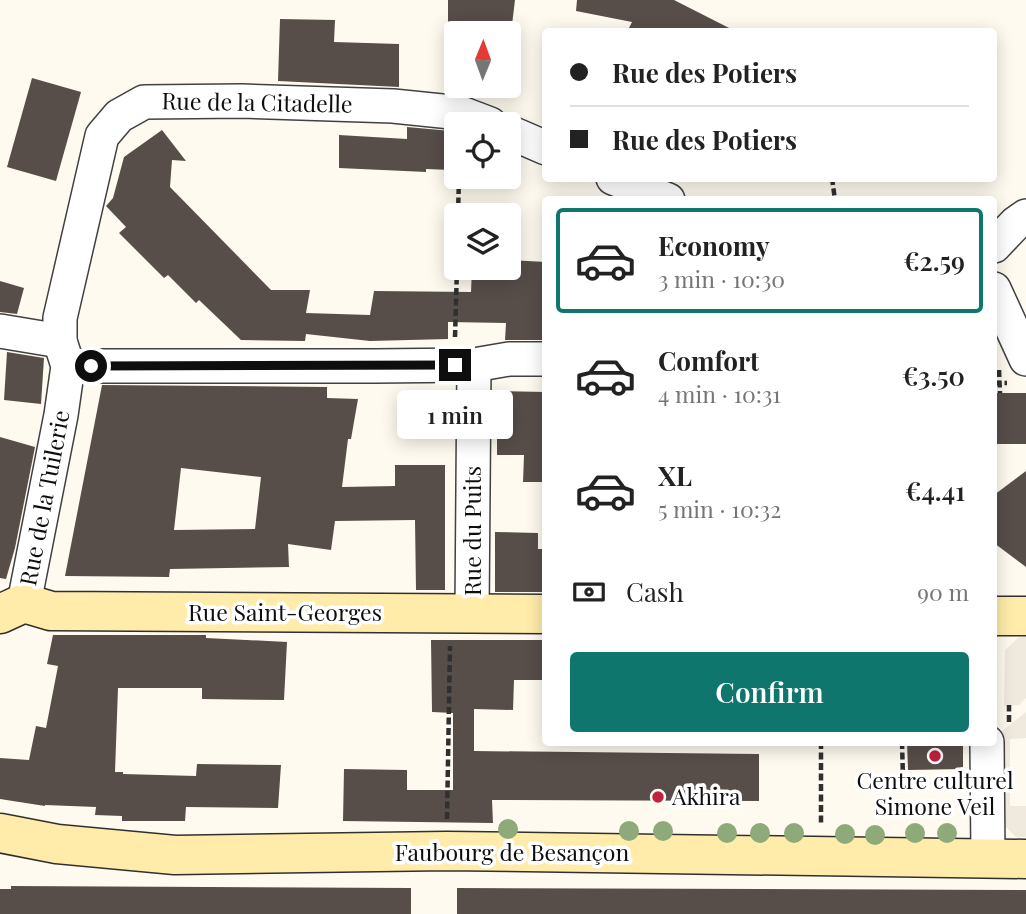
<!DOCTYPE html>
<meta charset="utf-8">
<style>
:root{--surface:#fff;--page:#f6f6f6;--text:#222;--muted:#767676;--line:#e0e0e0;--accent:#0f766e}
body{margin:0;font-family:"Playfair Display",serif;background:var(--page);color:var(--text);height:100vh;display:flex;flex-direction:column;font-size:26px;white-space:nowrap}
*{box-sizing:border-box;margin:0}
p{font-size:23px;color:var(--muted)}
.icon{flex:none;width:38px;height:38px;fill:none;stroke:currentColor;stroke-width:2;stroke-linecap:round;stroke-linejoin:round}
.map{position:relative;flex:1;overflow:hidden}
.details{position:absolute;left:542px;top:196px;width:455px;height:550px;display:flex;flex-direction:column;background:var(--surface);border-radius:7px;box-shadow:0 4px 18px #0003}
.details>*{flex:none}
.hud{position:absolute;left:542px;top:28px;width:455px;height:154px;border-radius:7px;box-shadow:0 4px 18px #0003;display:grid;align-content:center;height:154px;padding:0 28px;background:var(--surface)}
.needle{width:46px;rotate:1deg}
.tools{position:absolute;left:444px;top:21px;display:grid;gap:14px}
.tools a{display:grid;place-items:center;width:77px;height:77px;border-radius:7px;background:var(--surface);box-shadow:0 4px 18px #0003;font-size:35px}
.end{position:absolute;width:32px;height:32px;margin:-16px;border:9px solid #0e0e0e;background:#fff;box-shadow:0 0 0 4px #fff}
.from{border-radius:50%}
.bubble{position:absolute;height:49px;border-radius:7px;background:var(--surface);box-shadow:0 4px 18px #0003;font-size:23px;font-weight:600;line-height:49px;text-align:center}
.hud b{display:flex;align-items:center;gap:24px;height:66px;font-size:26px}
.hud b+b{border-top:2px solid var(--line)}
.hud i{width:18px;height:18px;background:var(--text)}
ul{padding:12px 0 0;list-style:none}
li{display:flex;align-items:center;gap:21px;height:105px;margin:0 14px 10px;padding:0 14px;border:4px solid transparent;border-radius:7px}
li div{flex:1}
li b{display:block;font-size:26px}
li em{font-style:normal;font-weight:600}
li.selected{border-color:var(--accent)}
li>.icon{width:63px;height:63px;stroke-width:1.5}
.pay{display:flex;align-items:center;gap:18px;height:77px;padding:0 28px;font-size:26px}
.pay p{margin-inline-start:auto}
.cta{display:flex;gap:14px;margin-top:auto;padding:14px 28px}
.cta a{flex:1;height:80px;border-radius:7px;background:var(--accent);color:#fff;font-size:28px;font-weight:600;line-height:80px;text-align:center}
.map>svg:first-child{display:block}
.plaza{fill:#f0e9dd}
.building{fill:#574e4a;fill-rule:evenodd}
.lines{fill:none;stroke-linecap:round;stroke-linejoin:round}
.street-casing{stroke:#414141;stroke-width:36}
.secondary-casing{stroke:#303030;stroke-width:41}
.path{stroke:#303030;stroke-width:4.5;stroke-dasharray:7 3.5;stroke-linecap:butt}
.street{stroke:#fff;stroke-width:33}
.secondary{stroke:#ffecaa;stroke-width:38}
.path-bridge{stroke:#303030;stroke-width:4.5;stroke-dasharray:7 3.5;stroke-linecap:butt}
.tree{fill:#8faa7a}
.route{stroke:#0e0e0e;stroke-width:9}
.poi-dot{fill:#c4203a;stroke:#fff;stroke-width:2.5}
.labels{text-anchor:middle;stroke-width:7;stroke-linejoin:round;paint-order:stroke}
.street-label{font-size:23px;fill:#0e0e0e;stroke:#fff}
.poi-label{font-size:23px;fill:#0e0e0e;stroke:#fff}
</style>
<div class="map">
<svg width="1026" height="914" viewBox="0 0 1026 914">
<rect width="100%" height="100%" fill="#fffaef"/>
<g class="plaza">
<path d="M1019,637H1026V698L1019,705L1004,706L1005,650Z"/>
<path d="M1026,712V738L1010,739V806H1026V837H1016L998,819L997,735Z"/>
</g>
<g class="building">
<path d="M448,0H515L511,33H448Z"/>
<path d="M577,0H674L737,32H627L632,22L576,11Z"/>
<path d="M280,19L335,20L334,42L399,44V87L278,81Z"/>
<path d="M32,78L81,92L56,181L7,167Z"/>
<path d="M407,127L451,131V170L426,169V172L339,168V135L407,139Z"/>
<path d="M162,130L186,161L172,160L170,187L271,290H310L306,313L370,315L374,291L471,292L472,268H509V260L546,262V340H505L506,323L448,322V339L370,341L306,334L305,341L241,340L199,300L196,303L168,275L164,278L119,233L126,227L106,206L113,198L124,157Z"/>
<path d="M0,281L24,288L17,314L0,312Z"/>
<path d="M7,352L44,358L41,404L4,400Z"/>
<path d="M102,385L327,387V398L358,399L351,439H348L342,487L395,486V465H445V590H416L415,520L335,521L331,550L288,544L289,567L170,569L169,577L65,576ZM181,468L261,477L255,529L174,530Z"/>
<path d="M494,391L546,392V482H523L524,455H497V424H494Z"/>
<rect x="994" y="393" width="32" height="51"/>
<path d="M0,437L35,447L15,548L6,579L0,578Z"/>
<path d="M1026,471V567L994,543V495Z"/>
<path d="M495,532L538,533V549H546V592H495Z"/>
<path d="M53,635H206V638L287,642L284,700L202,699V688H118L115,772H123V774L196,776L197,764L281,765L278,808L186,807L185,821H122V816L95,815L96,807L45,805V806L0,799V758L29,760L36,726L46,728L58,666L47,664Z"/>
<path d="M431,640H546V680H514L513,710L474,709V751L759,754V801L492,800L493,823L343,821L344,769L407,770V790H453V713L432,712Z"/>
<path d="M907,742H963V769L908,770Z"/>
<path d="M11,886L411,888V914H0V889H11Z"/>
<path d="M457,888L1026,890V914H457Z"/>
</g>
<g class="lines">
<g class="street-casing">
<g id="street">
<path d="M509,132L546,148"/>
<path d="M613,178L668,200"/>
<path d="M994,246L1016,223L1026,216"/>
<path d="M994,289L1026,359"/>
<path d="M0,331L60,341"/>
<path d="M68,366H375L474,365L509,359H546"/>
<path d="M24,603L61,415L68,366L60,341V318L102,136L119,116L144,102L242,101L393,106L461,113L490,124"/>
<path d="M472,613L474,365"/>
<path d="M987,742L988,858"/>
</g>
</g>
<g class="secondary-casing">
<g id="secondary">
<path d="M0,614L24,603L51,611L546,614"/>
<path d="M994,616H1026"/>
<path d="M0,833L57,844L175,855L447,851L1026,859"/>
</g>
</g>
<g class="path">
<path d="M832,178L835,200"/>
<path d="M458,215L459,177"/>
<path d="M455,337L457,268"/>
<path d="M994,383H1007"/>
<path d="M1009,722V705"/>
<path d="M821,742V823"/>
<path d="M902,742L903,779"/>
<path d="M447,819L450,646"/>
</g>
<use href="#street" class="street"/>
<use href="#secondary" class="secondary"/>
<path class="path-bridge" d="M999,370L1000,393"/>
</g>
<g class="tree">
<circle cx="508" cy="829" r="10"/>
<circle cx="629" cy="831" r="10"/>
<circle cx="663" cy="831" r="10"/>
<circle cx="727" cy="833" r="10"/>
<circle cx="760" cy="833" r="10"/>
<circle cx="794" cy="833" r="10"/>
<circle cx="915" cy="833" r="10"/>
<circle cx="947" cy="833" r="10"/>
<circle cx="845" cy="834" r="10"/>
<circle cx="875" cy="835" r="10"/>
</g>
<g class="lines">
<path class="route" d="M91,366L455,365"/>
</g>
<g class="poi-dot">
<circle cx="935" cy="756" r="7"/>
<circle cx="658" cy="797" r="7"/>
</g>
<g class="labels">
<g class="street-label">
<text transform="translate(257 103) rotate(1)" y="8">Rue de la Citadelle</text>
<text transform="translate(45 498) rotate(-79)" y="8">Rue de la Tuilerie</text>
<text transform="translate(473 531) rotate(-90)" y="8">Rue du Puits</text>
<text x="285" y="621">Rue Saint-Georges</text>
<text x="512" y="861">Faubourg de Besançon</text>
</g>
<g class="poi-label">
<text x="935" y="789">Centre culturel<tspan x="935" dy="26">Simone Veil</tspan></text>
<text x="672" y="805" text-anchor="start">Akhira</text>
</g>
</g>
</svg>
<div class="tools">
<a><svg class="needle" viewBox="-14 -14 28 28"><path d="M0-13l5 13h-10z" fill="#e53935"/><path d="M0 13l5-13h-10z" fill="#767676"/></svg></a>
<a><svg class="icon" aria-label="locate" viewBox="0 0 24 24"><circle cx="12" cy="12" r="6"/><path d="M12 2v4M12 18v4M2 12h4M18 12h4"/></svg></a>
<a><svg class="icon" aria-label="layers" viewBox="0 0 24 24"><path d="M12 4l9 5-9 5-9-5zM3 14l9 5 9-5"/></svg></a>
</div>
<i class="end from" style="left:91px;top:366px"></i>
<i class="end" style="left:455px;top:365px"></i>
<div class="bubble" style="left:397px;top:390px;width:116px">1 min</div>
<div class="hud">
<b><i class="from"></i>Rue des Potiers</b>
<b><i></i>Rue des Potiers</b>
</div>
<section class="details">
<ul>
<li class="selected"><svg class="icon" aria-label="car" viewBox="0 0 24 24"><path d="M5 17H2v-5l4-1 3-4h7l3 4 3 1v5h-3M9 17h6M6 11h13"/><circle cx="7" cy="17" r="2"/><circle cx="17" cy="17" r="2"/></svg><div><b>Economy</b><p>3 min · 10:30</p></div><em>€2.59</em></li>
<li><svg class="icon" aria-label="car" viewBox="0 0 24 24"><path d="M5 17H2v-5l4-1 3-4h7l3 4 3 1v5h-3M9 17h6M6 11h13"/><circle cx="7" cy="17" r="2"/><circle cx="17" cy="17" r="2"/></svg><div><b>Comfort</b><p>4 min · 10:31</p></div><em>€3.50</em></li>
<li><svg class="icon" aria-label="car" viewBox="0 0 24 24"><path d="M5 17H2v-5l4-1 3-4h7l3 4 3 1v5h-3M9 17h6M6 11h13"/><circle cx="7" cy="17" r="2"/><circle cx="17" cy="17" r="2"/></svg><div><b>XL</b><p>5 min · 10:32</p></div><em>€4.41</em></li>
</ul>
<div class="pay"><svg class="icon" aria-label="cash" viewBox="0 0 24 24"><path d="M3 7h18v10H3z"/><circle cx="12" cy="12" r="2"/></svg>Cash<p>90 m</p></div>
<div class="cta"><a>Confirm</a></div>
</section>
</div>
